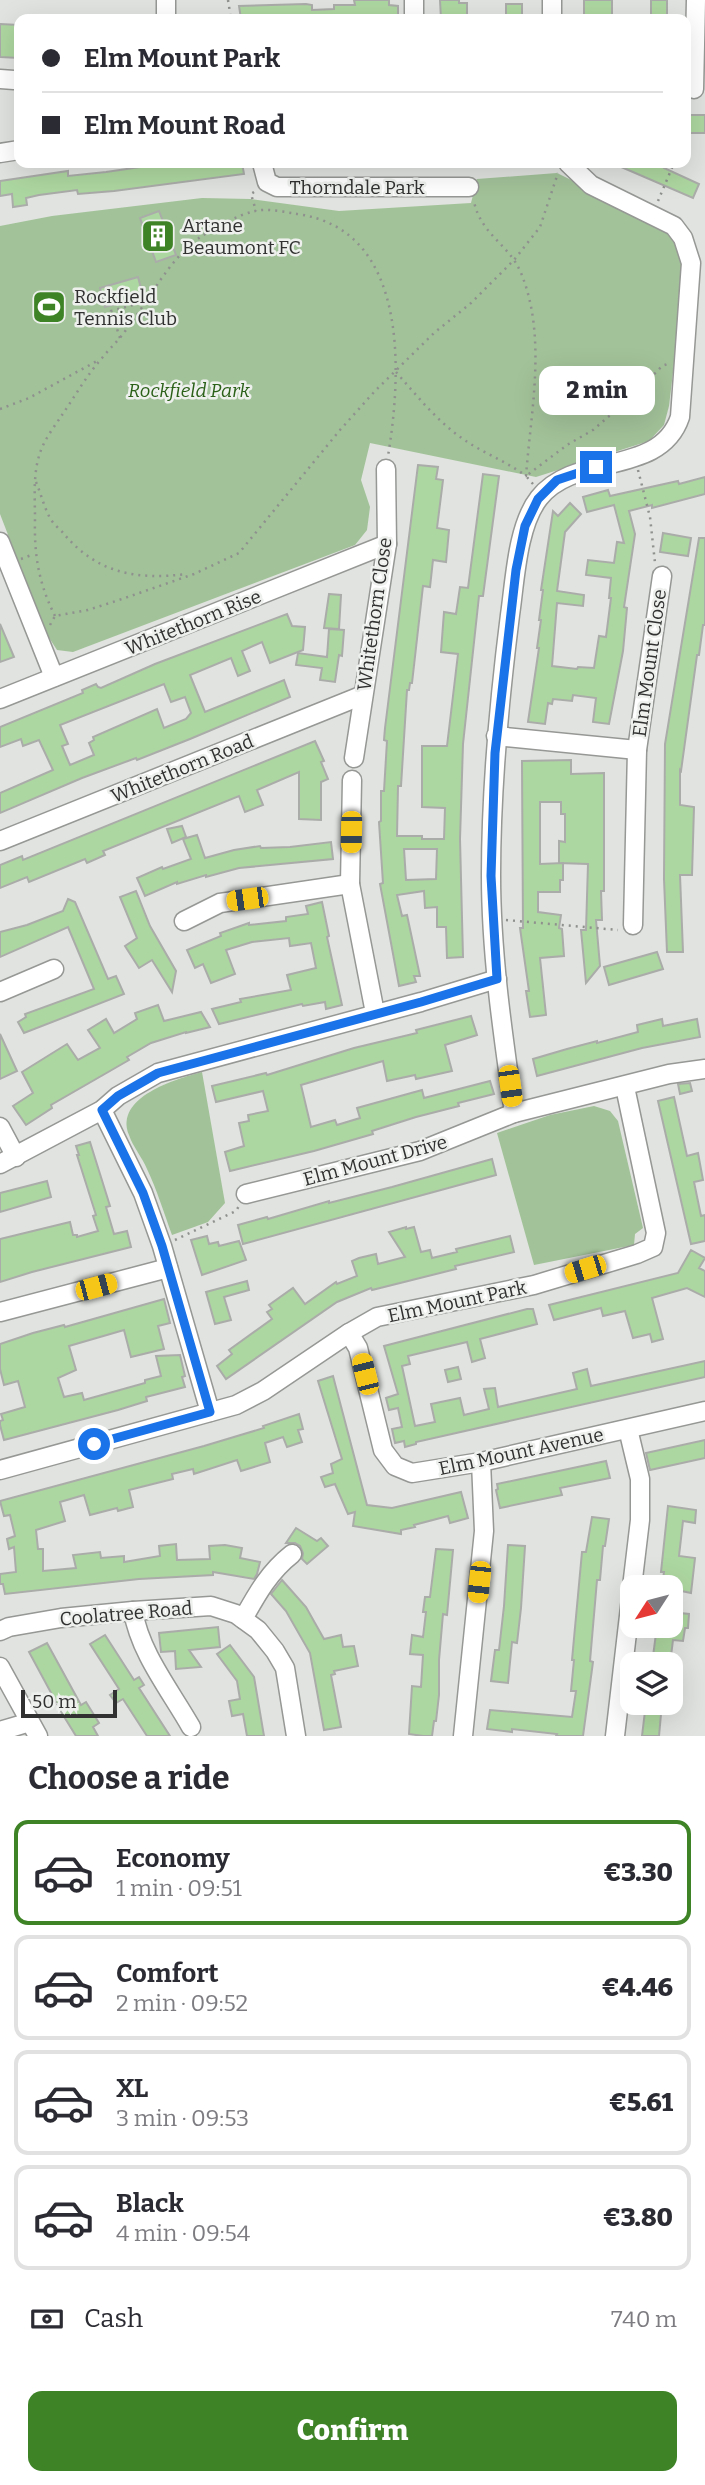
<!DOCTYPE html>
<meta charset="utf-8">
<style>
:root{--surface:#fff;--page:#f7f7f7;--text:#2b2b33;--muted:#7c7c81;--line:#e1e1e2;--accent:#3f8327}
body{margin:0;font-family:Bitter,serif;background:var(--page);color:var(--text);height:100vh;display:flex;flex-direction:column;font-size:26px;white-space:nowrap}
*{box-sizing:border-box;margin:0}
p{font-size:23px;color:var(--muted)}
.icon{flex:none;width:38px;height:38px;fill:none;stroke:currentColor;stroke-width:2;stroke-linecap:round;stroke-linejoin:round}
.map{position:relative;height:1736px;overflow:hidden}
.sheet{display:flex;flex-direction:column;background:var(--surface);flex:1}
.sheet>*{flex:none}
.guide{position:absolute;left:14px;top:14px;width:677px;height:154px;border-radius:14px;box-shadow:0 7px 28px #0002;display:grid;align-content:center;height:154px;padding:0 28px;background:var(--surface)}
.needle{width:46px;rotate:234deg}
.controls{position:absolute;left:620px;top:1575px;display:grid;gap:14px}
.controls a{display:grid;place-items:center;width:63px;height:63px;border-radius:14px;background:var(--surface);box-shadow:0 7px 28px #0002;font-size:35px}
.scale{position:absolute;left:21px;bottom:18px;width:96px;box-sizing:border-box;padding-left:7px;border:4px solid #303130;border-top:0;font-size:19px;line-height:24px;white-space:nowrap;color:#303130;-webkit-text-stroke:5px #edf0ed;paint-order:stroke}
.end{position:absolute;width:32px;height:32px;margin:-16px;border:9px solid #1a73e8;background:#fff;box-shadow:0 0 0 4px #fff}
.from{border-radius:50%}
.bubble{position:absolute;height:49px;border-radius:14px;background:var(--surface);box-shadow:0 7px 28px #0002;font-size:23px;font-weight:800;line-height:49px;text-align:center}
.car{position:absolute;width:21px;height:42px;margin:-21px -10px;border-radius:9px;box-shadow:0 0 5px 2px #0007;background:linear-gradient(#f5c518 24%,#345 0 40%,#f5c518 0 76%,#345 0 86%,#f5c518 0)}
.guide b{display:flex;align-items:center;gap:24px;height:66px;font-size:26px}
.guide b+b{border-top:2px solid var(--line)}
.guide i{width:18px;height:18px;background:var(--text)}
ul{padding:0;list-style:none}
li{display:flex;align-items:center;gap:21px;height:105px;margin:0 14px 10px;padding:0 14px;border:4px solid var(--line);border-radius:14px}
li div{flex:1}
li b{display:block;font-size:26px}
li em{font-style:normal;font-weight:800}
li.active{border-color:var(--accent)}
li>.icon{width:63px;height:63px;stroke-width:1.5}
h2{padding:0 28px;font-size:32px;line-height:84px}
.pay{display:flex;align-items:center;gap:18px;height:77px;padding:0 28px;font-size:26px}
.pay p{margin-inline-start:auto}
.action{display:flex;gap:14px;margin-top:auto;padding:14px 28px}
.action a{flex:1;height:80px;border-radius:14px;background:var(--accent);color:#fff;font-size:28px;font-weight:800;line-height:80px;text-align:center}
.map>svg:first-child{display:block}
.green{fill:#a2c299}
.building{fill:#add7a0;stroke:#aaaca9;stroke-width:2;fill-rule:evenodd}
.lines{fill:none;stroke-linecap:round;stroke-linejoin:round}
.minor-casing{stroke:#969895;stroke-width:21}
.path{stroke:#8f918e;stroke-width:2.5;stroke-dasharray:2 5;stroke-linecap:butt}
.minor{stroke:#fff;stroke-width:18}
.route{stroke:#1a73e8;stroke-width:9}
.labels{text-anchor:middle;stroke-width:5;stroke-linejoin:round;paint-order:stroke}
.street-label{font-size:19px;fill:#303130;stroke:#edf0ed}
.poi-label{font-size:19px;fill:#303130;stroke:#edf0ed;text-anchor:start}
.park-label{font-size:19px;font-style:italic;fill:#2b6018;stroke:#edf0ed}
</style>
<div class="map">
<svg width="705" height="1736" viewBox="0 0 705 1736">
<rect width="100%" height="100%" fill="#e0e3df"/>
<g class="green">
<path d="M557,173L665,226L680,241L686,263L669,406L664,425L649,441L536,477L370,443L361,480L370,507L367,530L355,545L73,652L57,650L46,633L0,514V226L52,216L202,198L250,199L339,211L471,203L477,179Z"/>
<path d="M202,1072L225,1203L208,1222L172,1235C164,1213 157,1190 147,1169C142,1157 133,1147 129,1135C114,1097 176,1079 202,1072Z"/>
<path d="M594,1106L610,1111L618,1121L643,1228L635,1234L634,1245L534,1265L497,1133L550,1115Z"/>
</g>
<g class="building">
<path d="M354,0H389V5L398,6V19H241L239,6L306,4L312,5V10L334,9V5H355Z"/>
<path d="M440,0H459V3H467V19H441Z"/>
<rect x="584" y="0" width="28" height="19"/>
<rect x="651" y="0" width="16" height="19"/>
<rect x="506" y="4" width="16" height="15"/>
<path d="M0,24L19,25V58L0,57Z"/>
<path d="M689,115H705V133H686V120L689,118Z"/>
<path d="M168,163H242L244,174L114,191L78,194L77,190L39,195L26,198L27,205L13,207L12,194L0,196V181L68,171V176L106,172Z"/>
<path d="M612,163H666L664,168L699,184L693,198Z"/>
<path d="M159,211L176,255L156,262L140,218Z"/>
<path d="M138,277L143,296L105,307L100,288Z"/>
<path d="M418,465L438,467L436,479L443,480L437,528L449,530L446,562L433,560L430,587L423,586L412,683H410L409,690H407L401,786H398L397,836H422V839H444L445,808L422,807V746H447L458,654L441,652L444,612L456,614L460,587L468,588L483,474L499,476L483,596H479L463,744L460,839L463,957L447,958L446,927H437V907L425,908L424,891L397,895L402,916L407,915L420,976H414L416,982L399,986L380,884L383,883L379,822L381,821V791H384L387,741L384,740L385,728ZM404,849H437L436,879L406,880Z"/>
<path d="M705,477V494L652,508V505L629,511L635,534L624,607L627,608L623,651L609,724L593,722L596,698L573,695L572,701L553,699L552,704L548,703L545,724L528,722L539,648H537L541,620H539L543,590H541L553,511L558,516L570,503L581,514L565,532L557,591L584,595L583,606L557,603L552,666L577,669L578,667L594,668L599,636L606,637L611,598H609L611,578L586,575L588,560L614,563L617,542L624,543L614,505L587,512L583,497L608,490L610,496L678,481L679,484Z"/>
<path d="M663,533L691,538L688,556L660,552Z"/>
<path d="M699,538H705V625H703L699,655H697L681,771L680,770V805L694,807L692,875H680L683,952H667L664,879L665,744Z"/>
<path d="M329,594L341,595L339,629L324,628Z"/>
<path d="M287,614L292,626L305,627L303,650L270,663L262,642L242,651L250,671L238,676L231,658L190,675L205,712L284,680L290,697L190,739L137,760L136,758L82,778L0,813V793L53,770L39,740L23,746L21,739L0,747V727L83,693L82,690L96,684L98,687L101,688L155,664ZM164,684L171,702L185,697L191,713L186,719L164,728L157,709L93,737L94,740L89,743L94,755L70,765L62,746L68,744L60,725Z"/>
<path d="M0,624L14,657L0,662Z"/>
<path d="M329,629L344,630L342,656L339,655L335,682L320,680L322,668L296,665L298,653L327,657Z"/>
<path d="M315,741L324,761L321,762L328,779L321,782V820L299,819V772L257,790L263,805L245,812L239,796L103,851L105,855L87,863L85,859L29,882L27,877L0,888V865L22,856L23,860Z"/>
<path d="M571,760V774L604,773V891H601L602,920H596L600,966L586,983L581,930H586L588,864L559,863V841L565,842V814H561V802H540V864L563,863V880H560V892H538V912L561,915L559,928L562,929L564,956L540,958L546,1015L530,1017L526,991H529L520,928H523L522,761Z"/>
<path d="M182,826L186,837L172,843L167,829Z"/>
<path d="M197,835L205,858L234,850L260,846L261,848L290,847L331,842L333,859L239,868L206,877V875L177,884V882L145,896L137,878L162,867L163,869L191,859L183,839Z"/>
<path d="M136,891L150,926L176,971L172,992L152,960L139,968L125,946L137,938L120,897Z"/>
<path d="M68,899L75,902L108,979L116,976L124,994L24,1033L18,1022L26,1017L25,1014L94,989L68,927L0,957V932L27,925L63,911Z"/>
<path d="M322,902L329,936L327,937L342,1005L326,1009L325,1002L303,1006L302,1004L219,1024L212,1009L241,1002L240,999L291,990L287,975L316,968L311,943L290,946L289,938L252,942L226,950L235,974L211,983L203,964L195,968L187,950L221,936L220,933L249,923V925L286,921V917L308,914L306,906Z"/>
<path d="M657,952L663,969L609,985L604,967Z"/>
<path d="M158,1005L164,1021L201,1012L210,1027L186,1033V1032L151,1043L127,1057L129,1060L51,1105L52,1108L26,1125L13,1106L33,1093L22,1072L67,1044L78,1060L100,1048L88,1030L106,1019L114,1033L137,1019L135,1013Z"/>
<path d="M471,1016L477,1035L445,1045L452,1071L416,1079L415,1075L387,1081L383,1061L301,1085L311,1127L335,1120L337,1125L360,1118L357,1108L422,1090L424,1098L490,1081L494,1094L458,1103L459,1106L416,1117L372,1131L373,1134L314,1151L230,1171L225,1152L244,1146L239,1123L249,1121L248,1115L268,1111L263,1091L216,1102L212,1086L266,1073L267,1075L354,1048L417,1033L416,1030Z"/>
<path d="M662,1019L663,1026L697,1019L700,1037L642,1048L537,1076L533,1059L567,1049L597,1041V1043L638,1032L637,1025Z"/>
<path d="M0,1034L17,1071L0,1079Z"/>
<path d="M690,1083L692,1091L680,1094L678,1084Z"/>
<path d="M674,1097L687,1156L698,1153L703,1180L694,1182L701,1216L705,1215V1241L691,1244L658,1101Z"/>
<path d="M90,1142L110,1206L106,1207L114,1234L127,1231L131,1247L32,1272L0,1282V1239L70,1222L73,1235H77V1237L98,1231L93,1216L96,1215L77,1155H79L76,1146Z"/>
<path d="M492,1159L496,1175L243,1244L238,1225L267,1217L268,1219L329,1201V1203L392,1187Z"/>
<path d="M47,1181L51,1197L0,1212V1193Z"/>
<path d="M406,1227V1229L414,1227L421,1252L430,1250L432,1258L457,1252L456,1249L510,1236L514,1252L455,1266L456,1269L372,1290L371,1288L337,1302L226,1379L217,1366L232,1354L229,1350L272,1319L267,1312L272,1309L269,1305L293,1288L305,1304L336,1282L337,1284L357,1276L352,1261L359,1258L376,1254L378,1264L405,1257L389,1232Z"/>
<path d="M207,1236L209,1244L218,1242L219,1246L239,1241L246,1260L202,1275L191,1240Z"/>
<path d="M691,1250L705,1258L699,1268L705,1271V1297L687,1288L652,1298L663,1339L652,1342L650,1334L633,1338L625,1311L603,1316L601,1308L554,1320L549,1305L678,1273Z"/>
<path d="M247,1281L249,1290L224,1297L231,1320L215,1324L206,1292Z"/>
<path d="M164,1299L170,1323L158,1326L164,1349L131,1357L124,1330L69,1346L76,1370L58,1378L64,1397L82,1393L84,1400L145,1383V1380L161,1376L156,1356L180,1355L185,1376L182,1377L185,1387L146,1397L147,1401L118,1410L4,1440L0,1425V1421L3,1420L1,1414L25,1407L18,1381L4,1385L0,1369V1344L33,1333L64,1325L65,1327Z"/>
<path d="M527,1309H533L537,1324L480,1339L485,1358L472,1362L467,1342L408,1356L410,1364L402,1366L415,1426L435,1422L431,1404L460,1398L464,1415L489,1409L484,1389L495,1388L498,1407L577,1389L573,1373L587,1369L591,1386L705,1361V1377L416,1442V1444L405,1447L404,1441L395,1443L392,1429L402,1427L398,1408L389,1410L386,1398L398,1394L384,1346Z"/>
<path d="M458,1367L461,1379L448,1382L445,1370Z"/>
<path d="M333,1376L367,1505L392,1508L461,1492L468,1518L450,1523L448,1516L414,1525L415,1527L401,1530V1534L353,1526L355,1512L348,1514L335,1484L325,1487L321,1477L333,1473L331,1464L342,1459L318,1381Z"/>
<path d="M299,1414L303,1429L298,1430L302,1442L287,1447L283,1437L265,1443L270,1462L241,1471L237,1460L194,1474L193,1469L172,1474L173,1479L129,1490L133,1507L118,1511L117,1508L90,1515L84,1495L60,1502L65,1521L36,1530L38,1549H43V1571L76,1568L73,1555L100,1552L101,1558L124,1556V1562L160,1556L159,1546L176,1544L177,1560L210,1559L209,1546L225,1545L242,1548L240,1558L260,1562L257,1574L254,1579L213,1572V1575L139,1579L5,1594L3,1584H0V1574L16,1572L14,1547L9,1549L7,1539L15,1536L10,1515L4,1516L0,1501L204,1446L264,1428L263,1426Z"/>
<path d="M705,1440V1458L650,1470L646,1453Z"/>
<path d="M606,1461L610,1478L560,1488L562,1495L500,1508L496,1490L498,1489L497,1484Z"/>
<path d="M668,1506L696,1510L695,1523L683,1521L679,1556L695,1558L691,1593L662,1587L664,1572H661Z"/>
<path d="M592,1517L609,1519L605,1546H603L600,1580H597L590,1661L593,1662L583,1736H556L557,1734L512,1729V1732L487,1729L490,1710L572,1717L576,1691H571L574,1660H572L582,1552H586Z"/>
<path d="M296,1528L317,1541L321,1538L328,1546L307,1564L302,1559L303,1553L300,1546L295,1543H286Z"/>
<path d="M508,1545L525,1546L521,1608L517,1643L512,1642L508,1683L491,1681L495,1650H499L504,1606Z"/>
<path d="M436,1549L453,1550L447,1615L443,1614L439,1660V1695L436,1721H434L432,1736H423L409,1734L412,1686L421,1687L423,1655L410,1654L412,1635L423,1637L426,1612H423L425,1597H430Z"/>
<path d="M282,1580L306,1607L324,1639L341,1635L343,1647L354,1646L358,1666L334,1671L335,1674L331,1675L341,1727L324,1730L310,1653L286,1611L271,1594Z"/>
<path d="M670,1612L689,1614L688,1628H685L683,1641L673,1640L670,1664H652L657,1626H670Z"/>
<path d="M218,1627L220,1647L189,1650L201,1667L176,1669L175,1651L161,1652L159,1633Z"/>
<path d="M105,1635L134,1680L139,1677L144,1685L139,1688L170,1736H147L123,1699L116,1703L110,1695L119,1689L90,1644Z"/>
<path d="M47,1643L81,1705L86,1702L99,1723L93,1727L98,1736H76L63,1715L29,1652Z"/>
<path d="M230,1645L254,1677L264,1736H247L243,1714L232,1716L229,1701L240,1699L237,1681L217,1654Z"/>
<path d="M646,1703H662L659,1736H642Z"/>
</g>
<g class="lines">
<g class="minor-casing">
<g id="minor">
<path d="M166,0V19"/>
<path d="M414,19V0"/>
<path d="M552,19V0"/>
<path d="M0,79L14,80"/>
<path d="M694,89L696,0"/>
<path d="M0,153L19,150"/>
<path d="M262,163L267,182L277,187H469"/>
<path d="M0,542L54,677"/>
<path d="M0,699L387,544"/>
<path d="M496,736L637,750"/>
<path d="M354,758L387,544L386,469"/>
<path d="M352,780L350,884L375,1013"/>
<path d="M0,841L363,695"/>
<path d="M184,921L220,903L350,884"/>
<path d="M633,925L637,750L662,576"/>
<path d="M0,992L54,969"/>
<path d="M102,1110L143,1193L162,1246L210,1412"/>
<path d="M514,1113C503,1035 491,955 491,875C491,788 499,702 510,615C515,581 517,526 539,498C575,452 660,477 680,417L691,263L683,238L674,226L591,185L568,163"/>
<path d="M0,1127L16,1157"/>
<path d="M0,1164L102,1110L118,1096L158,1073L421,1002L497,979"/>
<path d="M246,1194L420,1151L514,1113L669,1074L705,1069"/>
<path d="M0,1312L168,1268"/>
<path d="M349,1333L358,1348L383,1450L395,1466L412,1473L481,1462L705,1411"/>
<path d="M628,1429L640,1479V1520L632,1587"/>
<path d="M0,1470L236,1405L263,1391L349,1333L377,1317L534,1285L637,1254L653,1247L656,1233L625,1087"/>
<path d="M133,1611C140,1653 170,1690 191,1727"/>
<path d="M243,1619C257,1594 269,1572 292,1554"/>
<path d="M0,1631L9,1627L61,1618L133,1611L211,1606L236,1614L258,1630L275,1651L285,1668L296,1736"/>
<path d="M0,1667L38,1736"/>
<path d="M0,1731L30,1722"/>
<path d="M463,1736L484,1531L481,1462"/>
<path d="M615,1736L632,1590"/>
</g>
</g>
<g class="path">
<path d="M228,0L231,19"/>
<path d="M254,192L251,194L256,211"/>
<path d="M658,201L674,163"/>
<path d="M120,338L111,311L133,305"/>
<path d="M396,372C417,396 437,421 463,439C483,453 506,461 526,476C531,410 547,336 521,273C509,244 482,236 474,202"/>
<path d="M0,409L29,398L97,361"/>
<path d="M638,470L650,517L655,563"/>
<path d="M36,482C41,494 44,507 50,518C53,524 60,529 64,534C98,574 137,580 187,574"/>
<path d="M533,484L526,476L567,445L593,430L638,391L662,366L670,363"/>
<path d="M21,559L34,554"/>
<path d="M55,616C39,584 34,556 35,519C35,499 33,476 39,456C43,441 54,427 62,415C75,396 87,375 102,358C110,348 119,340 126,330C150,299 169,258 202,236C217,226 238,215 255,211C268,208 284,212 297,214C409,229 402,372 388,456"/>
<path d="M50,625L55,616L88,610L122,599L194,574L239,553L340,430L375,391L434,333L471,303L514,260L540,227L558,173"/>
<path d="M506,920L618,930"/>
<path d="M175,1240L236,1211L239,1206"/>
</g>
<use href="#minor" class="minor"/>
</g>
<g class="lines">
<path class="route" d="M94,1444L210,1412L162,1246L143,1193L102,1110L118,1096L158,1073L421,1002L497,979L491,876L495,753L516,570L525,526L538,499L557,480L596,467"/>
</g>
<defs>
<g id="building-square" transform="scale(1.75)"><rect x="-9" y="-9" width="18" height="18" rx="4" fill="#3f8327" stroke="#edf0ed"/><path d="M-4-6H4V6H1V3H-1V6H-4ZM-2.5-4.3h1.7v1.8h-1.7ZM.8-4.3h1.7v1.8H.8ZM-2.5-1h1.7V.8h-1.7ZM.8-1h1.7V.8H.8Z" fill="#fff"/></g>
<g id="stadium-square" transform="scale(1.75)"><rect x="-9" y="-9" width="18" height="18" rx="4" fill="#3f8327" stroke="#edf0ed"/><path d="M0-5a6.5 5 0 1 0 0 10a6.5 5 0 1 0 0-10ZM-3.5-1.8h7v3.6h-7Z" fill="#fff"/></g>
</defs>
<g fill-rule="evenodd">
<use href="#building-square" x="158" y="236"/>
<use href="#stadium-square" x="49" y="307"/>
</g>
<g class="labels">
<g class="street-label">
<text x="357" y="194">Thorndale Park</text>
<text transform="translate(374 614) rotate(-82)" y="7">Whitethorn Close</text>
<text transform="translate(193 622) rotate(-22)" y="7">Whitethorn Rise</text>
<text transform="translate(649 663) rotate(-82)" y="7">Elm Mount Close</text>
<text transform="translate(182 768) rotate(-22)" y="7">Whitethorn Road</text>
<text transform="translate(375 1160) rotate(-15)" y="7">Elm Mount Drive</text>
<text transform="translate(457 1301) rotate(-12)" y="7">Elm Mount Park</text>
<text transform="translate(521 1451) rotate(-12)" y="7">Elm Mount Avenue</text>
<text transform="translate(126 1613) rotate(-5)" y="7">Coolatree Road</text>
</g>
<g class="poi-label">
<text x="182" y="232">Artane<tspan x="182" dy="22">Beaumont FC</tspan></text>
<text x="74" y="303">Rockfield<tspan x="74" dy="22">Tennis Club</tspan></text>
</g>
<g class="park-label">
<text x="189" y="397">Rockfield Park</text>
</g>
</g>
</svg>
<div class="controls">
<a><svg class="needle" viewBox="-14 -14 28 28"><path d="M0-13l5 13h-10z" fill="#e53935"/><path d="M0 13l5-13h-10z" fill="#7c7c81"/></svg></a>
<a><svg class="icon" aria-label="layers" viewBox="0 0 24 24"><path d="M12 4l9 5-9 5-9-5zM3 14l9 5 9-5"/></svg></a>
</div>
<div class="scale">50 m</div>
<i class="end from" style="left:94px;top:1444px"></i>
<i class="end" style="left:596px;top:467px"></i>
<div class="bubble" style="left:539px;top:366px;width:116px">2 min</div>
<i class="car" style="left:351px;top:832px;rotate:181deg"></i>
<i class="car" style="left:247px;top:899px;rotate:262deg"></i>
<i class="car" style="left:510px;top:1086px;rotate:172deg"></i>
<i class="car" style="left:585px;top:1269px;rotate:253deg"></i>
<i class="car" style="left:96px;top:1287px;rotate:75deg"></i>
<i class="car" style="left:365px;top:1374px;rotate:346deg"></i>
<i class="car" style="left:479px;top:1582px;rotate:186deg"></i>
<div class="guide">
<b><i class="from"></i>Elm Mount Park</b>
<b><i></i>Elm Mount Road</b>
</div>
</div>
<section class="sheet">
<h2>Choose a ride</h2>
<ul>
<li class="active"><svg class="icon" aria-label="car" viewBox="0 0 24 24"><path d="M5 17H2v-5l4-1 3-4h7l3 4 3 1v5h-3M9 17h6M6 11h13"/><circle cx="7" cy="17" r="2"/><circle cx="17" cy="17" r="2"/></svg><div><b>Economy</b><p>1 min · 09:51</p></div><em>€3.30</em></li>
<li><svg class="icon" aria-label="car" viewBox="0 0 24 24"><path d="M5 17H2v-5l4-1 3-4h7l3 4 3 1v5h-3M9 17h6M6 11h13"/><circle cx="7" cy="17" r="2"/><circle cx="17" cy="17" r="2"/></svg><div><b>Comfort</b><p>2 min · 09:52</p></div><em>€4.46</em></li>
<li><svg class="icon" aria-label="car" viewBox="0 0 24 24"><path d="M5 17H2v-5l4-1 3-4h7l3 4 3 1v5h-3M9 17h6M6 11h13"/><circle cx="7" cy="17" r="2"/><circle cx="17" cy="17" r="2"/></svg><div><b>XL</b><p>3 min · 09:53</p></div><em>€5.61</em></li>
<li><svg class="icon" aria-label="car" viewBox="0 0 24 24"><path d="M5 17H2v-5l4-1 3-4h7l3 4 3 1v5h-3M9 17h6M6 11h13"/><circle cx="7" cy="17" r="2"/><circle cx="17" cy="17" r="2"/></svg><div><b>Black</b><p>4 min · 09:54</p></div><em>€3.80</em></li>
</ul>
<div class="pay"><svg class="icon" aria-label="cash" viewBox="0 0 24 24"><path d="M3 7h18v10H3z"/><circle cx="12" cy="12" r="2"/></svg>Cash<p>740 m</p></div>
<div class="action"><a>Confirm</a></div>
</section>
